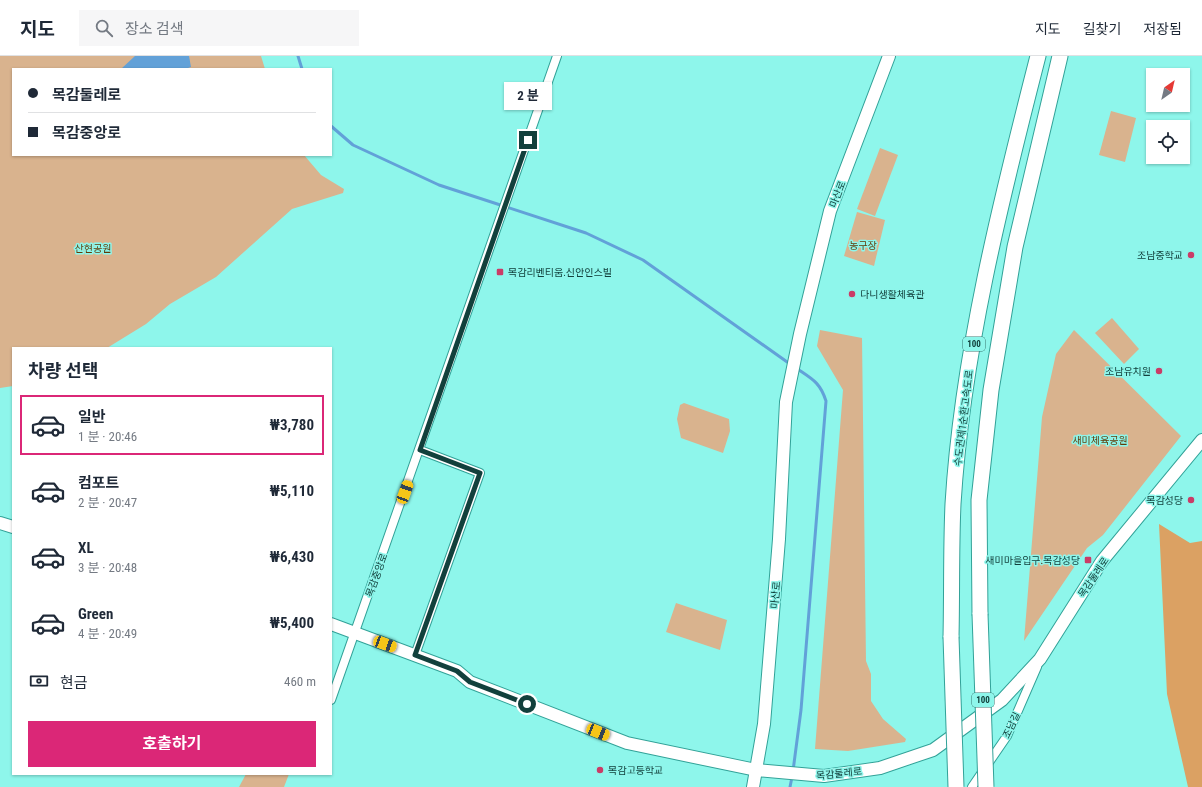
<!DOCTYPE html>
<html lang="ko">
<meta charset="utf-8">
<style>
:root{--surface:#fff;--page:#f6f6f7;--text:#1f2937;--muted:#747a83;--line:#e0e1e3;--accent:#db2777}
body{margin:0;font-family:"Roboto Condensed","Noto Sans KR",sans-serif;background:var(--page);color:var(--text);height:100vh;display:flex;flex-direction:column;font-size:15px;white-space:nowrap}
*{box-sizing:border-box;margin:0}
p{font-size:13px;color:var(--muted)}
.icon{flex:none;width:22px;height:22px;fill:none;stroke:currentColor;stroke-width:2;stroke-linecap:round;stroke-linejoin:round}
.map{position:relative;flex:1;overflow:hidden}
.drawer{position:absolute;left:12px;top:291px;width:320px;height:428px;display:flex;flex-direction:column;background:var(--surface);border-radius:0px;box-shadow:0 1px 3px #0004}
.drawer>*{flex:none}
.hud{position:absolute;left:12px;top:12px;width:320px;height:88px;border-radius:0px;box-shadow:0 1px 3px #0004;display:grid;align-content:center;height:88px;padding:0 16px;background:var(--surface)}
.needle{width:26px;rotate:34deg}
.tools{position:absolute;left:1146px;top:12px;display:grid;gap:8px}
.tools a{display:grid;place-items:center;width:44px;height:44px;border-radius:0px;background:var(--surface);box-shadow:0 1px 3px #0004;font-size:20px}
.end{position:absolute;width:18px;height:18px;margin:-9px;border:5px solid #12403c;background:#fff;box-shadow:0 0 0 2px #fff}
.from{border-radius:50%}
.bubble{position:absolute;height:28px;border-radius:0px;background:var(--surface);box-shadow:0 1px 3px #0004;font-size:13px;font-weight:700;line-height:28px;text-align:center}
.car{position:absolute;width:12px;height:24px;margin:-12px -6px;border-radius:5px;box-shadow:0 0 3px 1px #0007;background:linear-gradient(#f5c518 24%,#345 0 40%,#f5c518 0 76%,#345 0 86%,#f5c518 0)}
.hud b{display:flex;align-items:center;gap:14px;height:38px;font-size:15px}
.hud b+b{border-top:1px solid var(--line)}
.hud i{width:10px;height:10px;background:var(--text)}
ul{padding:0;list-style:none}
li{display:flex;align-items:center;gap:12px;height:60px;margin:0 8px 6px;padding:0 8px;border:2px solid transparent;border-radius:0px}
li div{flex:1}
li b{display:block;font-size:15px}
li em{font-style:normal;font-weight:700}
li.active{border-color:var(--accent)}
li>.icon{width:36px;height:36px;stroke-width:1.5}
h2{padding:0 16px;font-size:18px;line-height:48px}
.pay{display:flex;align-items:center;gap:10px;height:44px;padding:0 16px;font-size:15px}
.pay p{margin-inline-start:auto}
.cta{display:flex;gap:8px;margin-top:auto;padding:8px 16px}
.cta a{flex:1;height:46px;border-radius:0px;background:var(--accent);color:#fff;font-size:16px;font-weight:700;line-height:46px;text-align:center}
header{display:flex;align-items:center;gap:24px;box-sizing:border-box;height:56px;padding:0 20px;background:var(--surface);border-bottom:1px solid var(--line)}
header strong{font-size:19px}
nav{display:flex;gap:22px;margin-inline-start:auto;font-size:14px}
.search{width:280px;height:36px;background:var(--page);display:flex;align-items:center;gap:10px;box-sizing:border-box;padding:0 14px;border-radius:0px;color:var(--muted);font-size:15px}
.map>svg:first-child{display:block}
.green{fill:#d9b38e}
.forest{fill:#dba163}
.water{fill:#62a1d8}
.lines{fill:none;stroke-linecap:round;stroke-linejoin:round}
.stream{stroke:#62a1d8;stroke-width:3}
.street-casing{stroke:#32a298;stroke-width:10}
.secondary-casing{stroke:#32a298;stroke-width:14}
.highway-casing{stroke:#32a298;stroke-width:17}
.street{stroke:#fff;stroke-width:8}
.secondary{stroke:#fff;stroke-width:12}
.highway{stroke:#fff;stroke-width:15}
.highway-bridge-casing{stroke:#32a298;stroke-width:17;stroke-linecap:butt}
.highway-bridge{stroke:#fff;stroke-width:15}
.route{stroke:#12403c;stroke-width:5}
.poi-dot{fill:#ca3c67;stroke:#8ef6eb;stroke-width:1.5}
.labels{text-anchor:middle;stroke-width:3;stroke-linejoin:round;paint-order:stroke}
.shield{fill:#8ef6eb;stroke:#377770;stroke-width:1}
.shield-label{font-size:9px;font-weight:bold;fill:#12403c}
.street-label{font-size:10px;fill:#12403c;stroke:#8ef6eb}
.park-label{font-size:10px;fill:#613b09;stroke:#8ef6eb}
.poi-label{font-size:10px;fill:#12403c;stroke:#8ef6eb;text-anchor:end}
</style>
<header>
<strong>지도</strong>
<div class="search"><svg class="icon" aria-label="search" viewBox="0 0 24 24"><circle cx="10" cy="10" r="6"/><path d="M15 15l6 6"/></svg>장소 검색</div>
<nav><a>지도</a><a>길찾기</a><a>저장됨</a></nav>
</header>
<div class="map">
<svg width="1202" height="731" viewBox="0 0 1202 731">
<rect width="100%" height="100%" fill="#8ef6eb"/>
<g class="green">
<path d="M0,0H261L265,13H13V99H304L321,119L344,133L343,137L292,153L216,221L170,248L146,268L107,292H13V330L0,332Z"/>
<path d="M1111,55L1136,62L1125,106L1099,99Z"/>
<path d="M880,92L898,99L875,160L857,153Z"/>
<path d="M857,156L885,164L874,210L844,200Z"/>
<path d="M1112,262L1139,293L1124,308L1095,277Z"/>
<path d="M820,274L862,282L866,605L871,618V645L883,663L906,683L905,686L848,695L815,693L843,334L817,290Z"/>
<path d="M1074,274L1181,380L1103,479L1087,492L1024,585L1042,361L1056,298Z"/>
<path d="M684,347L729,363L730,375L723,397L681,382L677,363L680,349Z"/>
<path d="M676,547L727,564L720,594L666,576Z"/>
<path d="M246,718H289L284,731H239Z"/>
</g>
<path class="forest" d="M1159,468L1190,487L1202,485V731H1188L1167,638Z"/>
<path class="water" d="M135,0H189L191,11L185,13H121Z"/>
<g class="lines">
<g class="stream">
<path d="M298,0L302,13"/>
<path d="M331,70L353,89L439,129L586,177L643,204L790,308"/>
<path d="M793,715L801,654L826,345C820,326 812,323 796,312"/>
<path d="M790,731L792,721"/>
</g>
<g class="street-casing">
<g id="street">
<path d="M415,599L480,417L420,394"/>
<path d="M331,644L557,0"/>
<path d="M972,731L1007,680L1037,611"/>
</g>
</g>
<g class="secondary-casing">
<g id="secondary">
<path d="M0,467L13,471"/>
<path d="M331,568L457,615L470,626L627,687L756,714L824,720L880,712L933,694L1002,644L1040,603L1102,505L1202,384"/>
<path d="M753,731L764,668L779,483L786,346L800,278L830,155L889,0"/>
</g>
</g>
<g class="highway-casing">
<g id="highway">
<path d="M980,558L979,444L991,334L1015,191L1060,0"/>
<path d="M951,581C952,537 951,492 953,448C962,299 1001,144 1038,0"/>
</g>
</g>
<use href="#street" class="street"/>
<use href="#secondary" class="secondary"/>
<use href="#highway" class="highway"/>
<g class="highway-bridge-casing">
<g id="highway-bridge">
<path d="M980,558L986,731"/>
<path d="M951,581L956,731"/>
</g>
</g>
<use href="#highway-bridge" class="highway-bridge"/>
</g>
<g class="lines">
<path class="route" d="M527,648L470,626L457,615L415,599L480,417L420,394L528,84"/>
</g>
<g class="poi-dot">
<circle cx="1191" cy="199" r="4"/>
<rect x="496" y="212" width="8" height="8" rx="2"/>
<circle cx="852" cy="238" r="4"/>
<circle cx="1159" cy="315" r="4"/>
<circle cx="1191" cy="444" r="4"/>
<rect x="1084" y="500" width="8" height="8" rx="2"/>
<circle cx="600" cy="714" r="4"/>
</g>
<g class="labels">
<g class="shield">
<rect x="963" y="281" width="22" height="14" rx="3"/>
<rect x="972" y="637" width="22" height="14" rx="3"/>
</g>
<g class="shield-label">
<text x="974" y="291">100</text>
<text x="983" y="647">100</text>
</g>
<g class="street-label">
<text transform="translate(837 138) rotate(-69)" y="4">마산로</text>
<text transform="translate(963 362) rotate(-83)" y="4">수도권제1순환고속도로</text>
<text transform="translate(376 519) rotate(-70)" y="4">목감중앙로</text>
<text transform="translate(1093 521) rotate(-56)" y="4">목감둘레로</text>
<text transform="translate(775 539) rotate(-85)" y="4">마산로</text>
<text transform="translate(1011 669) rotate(-64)" y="4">조남길</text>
<text transform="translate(839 717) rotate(-6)" y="4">목감둘레로</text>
</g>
<g class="park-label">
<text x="863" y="193">농구장</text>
<text x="93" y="196">산현공원</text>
<text x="1100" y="388">새미체육공원</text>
</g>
<g class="poi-label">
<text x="1183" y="203">조남중학교</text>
<text x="508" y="220" text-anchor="start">목감리벤티움.신안인스빌</text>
<text x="860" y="242" text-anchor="start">다니생활체육관</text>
<text x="1151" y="319">조남유치원</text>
<text x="1183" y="448">목감성당</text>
<text x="1080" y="508">새미마을입구.목감성당</text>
<text x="608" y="718" text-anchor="start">목감고등학교</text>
</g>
</g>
</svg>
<div class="tools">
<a><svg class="needle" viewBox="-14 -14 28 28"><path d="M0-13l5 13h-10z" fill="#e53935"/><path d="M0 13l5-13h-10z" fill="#747a83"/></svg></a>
<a><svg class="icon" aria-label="locate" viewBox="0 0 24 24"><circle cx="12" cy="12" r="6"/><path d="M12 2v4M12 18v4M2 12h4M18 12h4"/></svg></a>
</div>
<i class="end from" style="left:527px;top:648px"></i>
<i class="end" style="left:528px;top:84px"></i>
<div class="bubble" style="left:504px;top:26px;width:48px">2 분</div>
<i class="car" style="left:405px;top:436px;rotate:20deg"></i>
<i class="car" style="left:385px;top:588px;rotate:110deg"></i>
<i class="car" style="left:598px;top:676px;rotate:112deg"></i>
<div class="hud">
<b><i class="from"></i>목감둘레로</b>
<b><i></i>목감중앙로</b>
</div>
<section class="drawer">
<h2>차량 선택</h2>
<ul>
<li class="active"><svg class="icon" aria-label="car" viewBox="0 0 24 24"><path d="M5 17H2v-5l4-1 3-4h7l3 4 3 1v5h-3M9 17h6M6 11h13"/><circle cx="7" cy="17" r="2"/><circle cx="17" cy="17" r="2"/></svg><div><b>일반</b><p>1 분 · 20:46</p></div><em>₩3,780</em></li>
<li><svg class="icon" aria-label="car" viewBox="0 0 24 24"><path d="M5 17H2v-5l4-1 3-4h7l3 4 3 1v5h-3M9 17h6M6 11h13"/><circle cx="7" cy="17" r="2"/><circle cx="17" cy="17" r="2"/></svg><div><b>컴포트</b><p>2 분 · 20:47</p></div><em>₩5,110</em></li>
<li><svg class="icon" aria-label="car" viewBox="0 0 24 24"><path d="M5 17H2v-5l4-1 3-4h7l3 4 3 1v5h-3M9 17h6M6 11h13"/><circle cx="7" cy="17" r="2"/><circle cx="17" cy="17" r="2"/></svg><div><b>XL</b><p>3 분 · 20:48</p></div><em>₩6,430</em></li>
<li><svg class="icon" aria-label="car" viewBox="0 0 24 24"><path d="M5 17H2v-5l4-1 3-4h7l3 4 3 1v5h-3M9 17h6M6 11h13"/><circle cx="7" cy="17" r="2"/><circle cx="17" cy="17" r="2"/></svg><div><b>Green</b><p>4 분 · 20:49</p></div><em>₩5,400</em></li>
</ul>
<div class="pay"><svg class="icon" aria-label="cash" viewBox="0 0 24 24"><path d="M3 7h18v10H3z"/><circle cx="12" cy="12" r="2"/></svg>현금<p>460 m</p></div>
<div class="cta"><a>호출하기</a></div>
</section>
</div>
